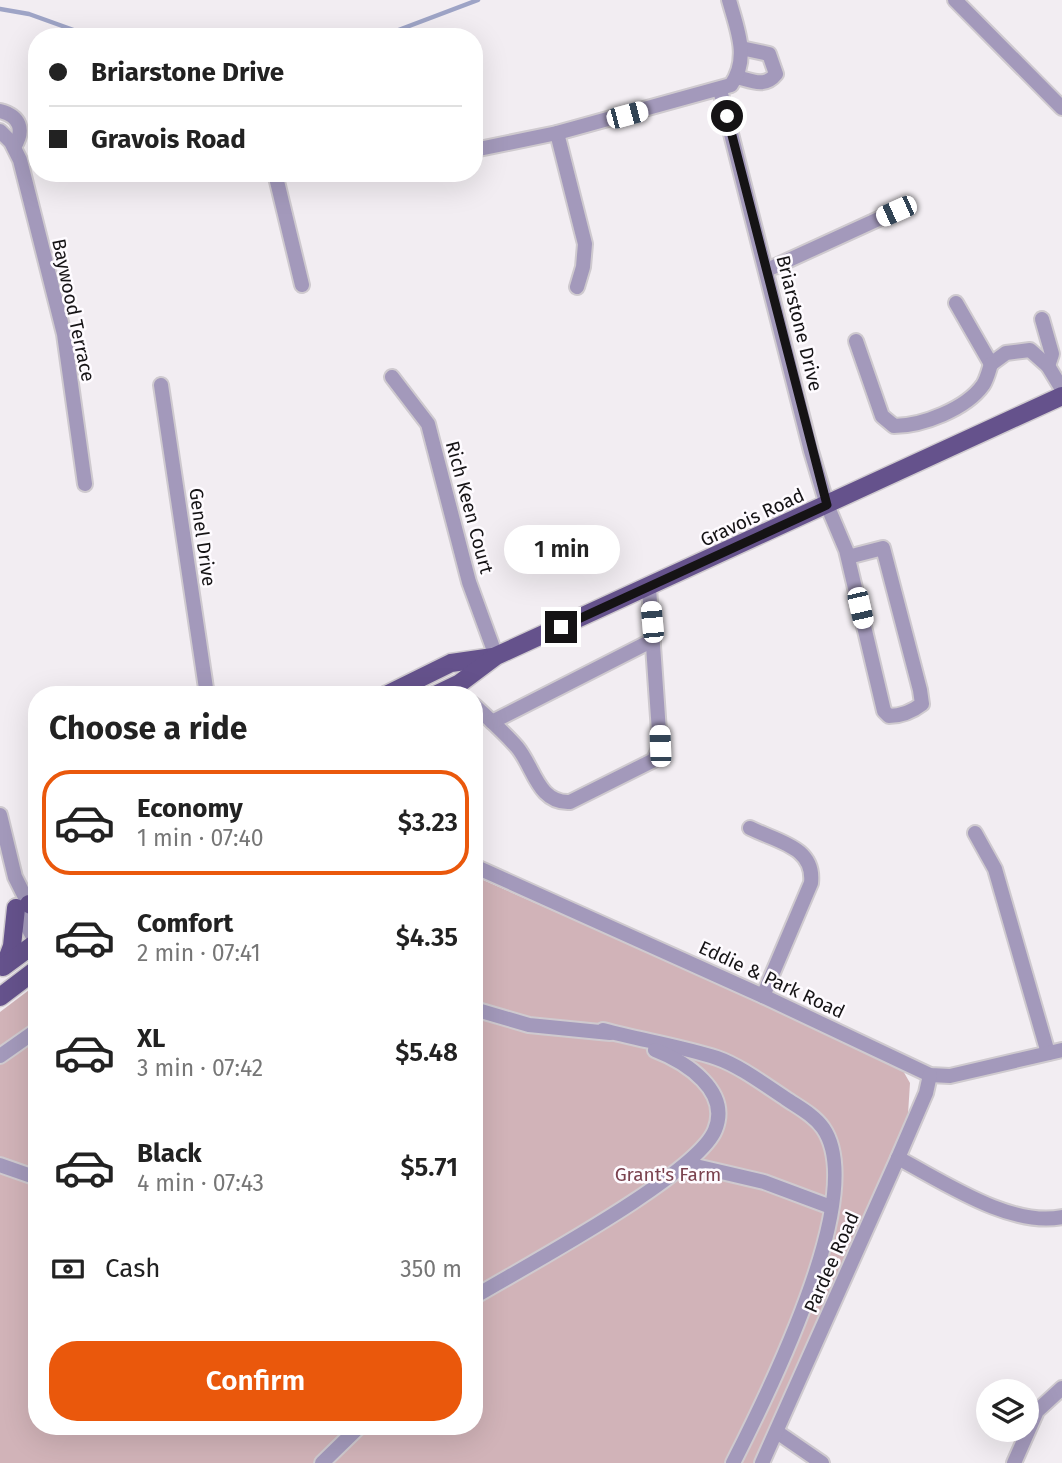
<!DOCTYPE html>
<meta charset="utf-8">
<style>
:root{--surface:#fff;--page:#f2f2f2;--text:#222;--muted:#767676;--line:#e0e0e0;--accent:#ea580c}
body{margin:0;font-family:"Fira Sans",sans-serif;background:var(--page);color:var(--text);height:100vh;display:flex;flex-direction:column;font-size:26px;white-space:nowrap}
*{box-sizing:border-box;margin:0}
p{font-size:23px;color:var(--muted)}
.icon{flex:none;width:38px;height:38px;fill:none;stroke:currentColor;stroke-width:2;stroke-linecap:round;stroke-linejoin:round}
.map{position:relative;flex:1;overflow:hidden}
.panel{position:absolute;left:28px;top:686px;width:455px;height:749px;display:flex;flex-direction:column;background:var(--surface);border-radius:28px;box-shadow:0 7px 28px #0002}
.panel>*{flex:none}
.hud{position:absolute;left:28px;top:28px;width:455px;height:154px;border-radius:28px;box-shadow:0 7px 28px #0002;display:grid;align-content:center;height:154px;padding:0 21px;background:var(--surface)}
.buttons{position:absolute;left:976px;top:1379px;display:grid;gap:14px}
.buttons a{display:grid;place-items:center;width:63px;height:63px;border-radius:50%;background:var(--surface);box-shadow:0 7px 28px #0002;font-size:35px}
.end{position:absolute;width:32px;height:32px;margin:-16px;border:9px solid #151315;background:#fff;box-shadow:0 0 0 4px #fff}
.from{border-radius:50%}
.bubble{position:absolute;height:49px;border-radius:24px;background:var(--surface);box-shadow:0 7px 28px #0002;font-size:23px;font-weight:600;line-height:49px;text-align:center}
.car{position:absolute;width:21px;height:42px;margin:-21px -10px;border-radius:9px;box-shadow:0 0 5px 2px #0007;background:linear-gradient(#fff 24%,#345 0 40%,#fff 0 76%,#345 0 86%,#fff 0)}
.hud b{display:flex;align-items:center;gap:24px;height:66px;font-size:26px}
.hud b+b{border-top:2px solid var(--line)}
.hud i{width:18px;height:18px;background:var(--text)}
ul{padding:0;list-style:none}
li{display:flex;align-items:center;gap:21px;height:105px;margin:0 14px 10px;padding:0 7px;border:4px solid transparent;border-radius:28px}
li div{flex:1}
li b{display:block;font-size:26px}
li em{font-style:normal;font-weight:600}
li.on{border-color:var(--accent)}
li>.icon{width:63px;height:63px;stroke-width:1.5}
h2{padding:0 21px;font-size:32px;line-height:84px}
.pay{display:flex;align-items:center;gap:18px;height:77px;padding:0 21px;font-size:26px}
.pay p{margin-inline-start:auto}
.action{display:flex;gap:14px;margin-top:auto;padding:14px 21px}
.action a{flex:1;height:80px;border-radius:28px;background:var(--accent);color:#fff;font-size:28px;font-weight:600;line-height:80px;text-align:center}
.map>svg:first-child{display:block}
.green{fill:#d1b3b8}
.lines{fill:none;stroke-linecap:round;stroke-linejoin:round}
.stream{stroke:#9ea4c6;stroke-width:4.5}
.minor-casing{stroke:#cfcacf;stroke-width:18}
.major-casing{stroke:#cfcacf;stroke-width:21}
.minor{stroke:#a399bb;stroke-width:14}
.major{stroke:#65528c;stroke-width:18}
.route{stroke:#151315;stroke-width:9}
.labels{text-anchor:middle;stroke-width:5;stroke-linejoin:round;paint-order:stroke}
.street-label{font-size:19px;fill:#151315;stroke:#fefbff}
.park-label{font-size:19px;fill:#7a414e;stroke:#fefbff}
</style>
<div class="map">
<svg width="1062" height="1463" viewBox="0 0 1062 1463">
<rect width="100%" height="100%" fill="#f2edf2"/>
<path class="green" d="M474,876L785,1013L902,1069L910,1083L908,1114L755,1463H0V1012L37,984V1426H474Z"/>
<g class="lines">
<g class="stream">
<path d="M0,9L29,14L93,37"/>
<path d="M380,37L478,0"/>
</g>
<g class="minor-casing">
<g id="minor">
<path d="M955,0L1062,108"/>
<path d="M737,77C752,81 765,88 776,74L769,54L741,48"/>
<path d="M720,90L811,451L827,505L846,550L884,711L889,716C901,716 913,711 922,704L920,690L883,548L848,557"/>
<path d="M0,111C20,116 25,130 14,147"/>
<path d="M0,131L11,142L20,160L64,334L85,484"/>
<path d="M557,133L585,244L583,267L577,287"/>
<path d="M474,150L557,133L731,85C750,58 737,29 729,0"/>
<path d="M275,173L302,285"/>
<path d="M767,270L896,211"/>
<path d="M956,303L991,364L1006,353L1030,350L1048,366L1062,389"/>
<path d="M1042,319L1052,354L1048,366"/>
<path d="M856,341L882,416L894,426C922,426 966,409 983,385C987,379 989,370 991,364"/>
<path d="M392,377L428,424L469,582L496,656"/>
<path d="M161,385L207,695"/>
<path d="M474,705C489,719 504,732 517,747C534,767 538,804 570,802L654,760L660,746L649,588"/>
<path d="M492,722L653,640"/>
<path d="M0,815L15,877L37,921"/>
<path d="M750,828C778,842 815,847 811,883L763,996"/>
<path d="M975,833L995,869L1048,1053"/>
<path d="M474,866L763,996L930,1075L950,1076L1062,1050"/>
<path d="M16,906L37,944"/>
<path d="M474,1009L529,1025L610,1033"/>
<path d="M603,1030C640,1040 680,1046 717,1058C740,1066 765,1085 785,1098C798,1107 814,1115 823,1128C869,1194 766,1398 733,1463"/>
<path d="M0,1056L37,1030"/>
<path d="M898,1158C942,1181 1011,1228 1062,1217"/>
<path d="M687,1164L764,1182L831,1207"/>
<path d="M0,1165L37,1178"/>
<path d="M474,1297C522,1268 697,1175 715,1130C731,1091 686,1062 655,1050"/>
<path d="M777,1432L822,1463"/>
<path d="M322,1463L360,1426"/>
<path d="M762,1463L898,1158L926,1093L930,1075"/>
<path d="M1014,1463L1037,1411L1062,1388"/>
</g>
</g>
<g class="major-casing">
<g id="major">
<path d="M386,695L451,663L493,657"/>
<path d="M435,695L460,683L496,656L1062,396"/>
<path d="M29,904L37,908"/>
<path d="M5,965L12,946L16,908"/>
<path d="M3,967L37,942"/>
<path d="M0,997L37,969"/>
</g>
</g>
<use href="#minor" class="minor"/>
<use href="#major" class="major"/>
</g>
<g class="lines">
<path class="route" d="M561,627L827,505L727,116"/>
</g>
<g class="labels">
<g class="street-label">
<text transform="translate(74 310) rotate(78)" y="7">Baywood Terrace</text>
<text transform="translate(800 323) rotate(76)" y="7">Briarstone Drive</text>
<text transform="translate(470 507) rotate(75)" y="7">Rich Keen Court</text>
<text transform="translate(752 517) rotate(-25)" y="7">Gravois Road</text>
<text transform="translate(203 537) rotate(82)" y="7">Genel Drive</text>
<text transform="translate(772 979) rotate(25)" y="7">Eddie &amp; Park Road</text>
<text transform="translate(831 1262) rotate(-66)" y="7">Pardee Road</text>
</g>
<g class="park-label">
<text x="668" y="1181">Grant's Farm</text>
</g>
</g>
</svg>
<div class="buttons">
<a><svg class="icon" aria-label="layers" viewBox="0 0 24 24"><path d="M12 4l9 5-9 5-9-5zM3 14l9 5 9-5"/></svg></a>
</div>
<i class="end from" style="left:727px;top:116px"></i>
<i class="end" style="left:561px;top:627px"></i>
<div class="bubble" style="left:504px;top:525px;width:116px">1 min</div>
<i class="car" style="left:627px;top:115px;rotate:75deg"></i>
<i class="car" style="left:896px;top:211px;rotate:246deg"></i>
<i class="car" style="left:860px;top:608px;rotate:167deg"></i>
<i class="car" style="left:652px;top:622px;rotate:355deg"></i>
<i class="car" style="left:660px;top:746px;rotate:358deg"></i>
<div class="hud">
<b><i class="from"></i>Briarstone Drive</b>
<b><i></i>Gravois Road</b>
</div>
<section class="panel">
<h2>Choose a ride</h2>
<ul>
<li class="on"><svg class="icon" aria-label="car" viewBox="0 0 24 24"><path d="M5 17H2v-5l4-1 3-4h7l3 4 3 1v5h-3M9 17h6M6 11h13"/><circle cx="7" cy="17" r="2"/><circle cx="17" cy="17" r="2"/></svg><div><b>Economy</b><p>1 min · 07:40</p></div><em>$3.23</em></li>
<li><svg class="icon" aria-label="car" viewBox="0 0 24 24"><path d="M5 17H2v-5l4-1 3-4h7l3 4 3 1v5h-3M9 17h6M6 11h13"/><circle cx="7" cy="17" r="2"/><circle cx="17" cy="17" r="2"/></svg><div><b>Comfort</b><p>2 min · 07:41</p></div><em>$4.35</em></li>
<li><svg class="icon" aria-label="car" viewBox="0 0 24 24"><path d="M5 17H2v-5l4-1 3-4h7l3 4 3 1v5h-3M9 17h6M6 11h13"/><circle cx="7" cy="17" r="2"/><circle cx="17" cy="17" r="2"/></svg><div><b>XL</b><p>3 min · 07:42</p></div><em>$5.48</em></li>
<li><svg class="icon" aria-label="car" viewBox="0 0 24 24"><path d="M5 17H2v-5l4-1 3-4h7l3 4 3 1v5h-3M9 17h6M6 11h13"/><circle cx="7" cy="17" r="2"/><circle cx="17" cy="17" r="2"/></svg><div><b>Black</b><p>4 min · 07:43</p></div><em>$5.71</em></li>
</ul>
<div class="pay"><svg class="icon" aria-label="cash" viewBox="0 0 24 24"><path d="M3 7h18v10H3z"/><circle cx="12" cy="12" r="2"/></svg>Cash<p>350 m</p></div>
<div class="action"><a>Confirm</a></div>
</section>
</div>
